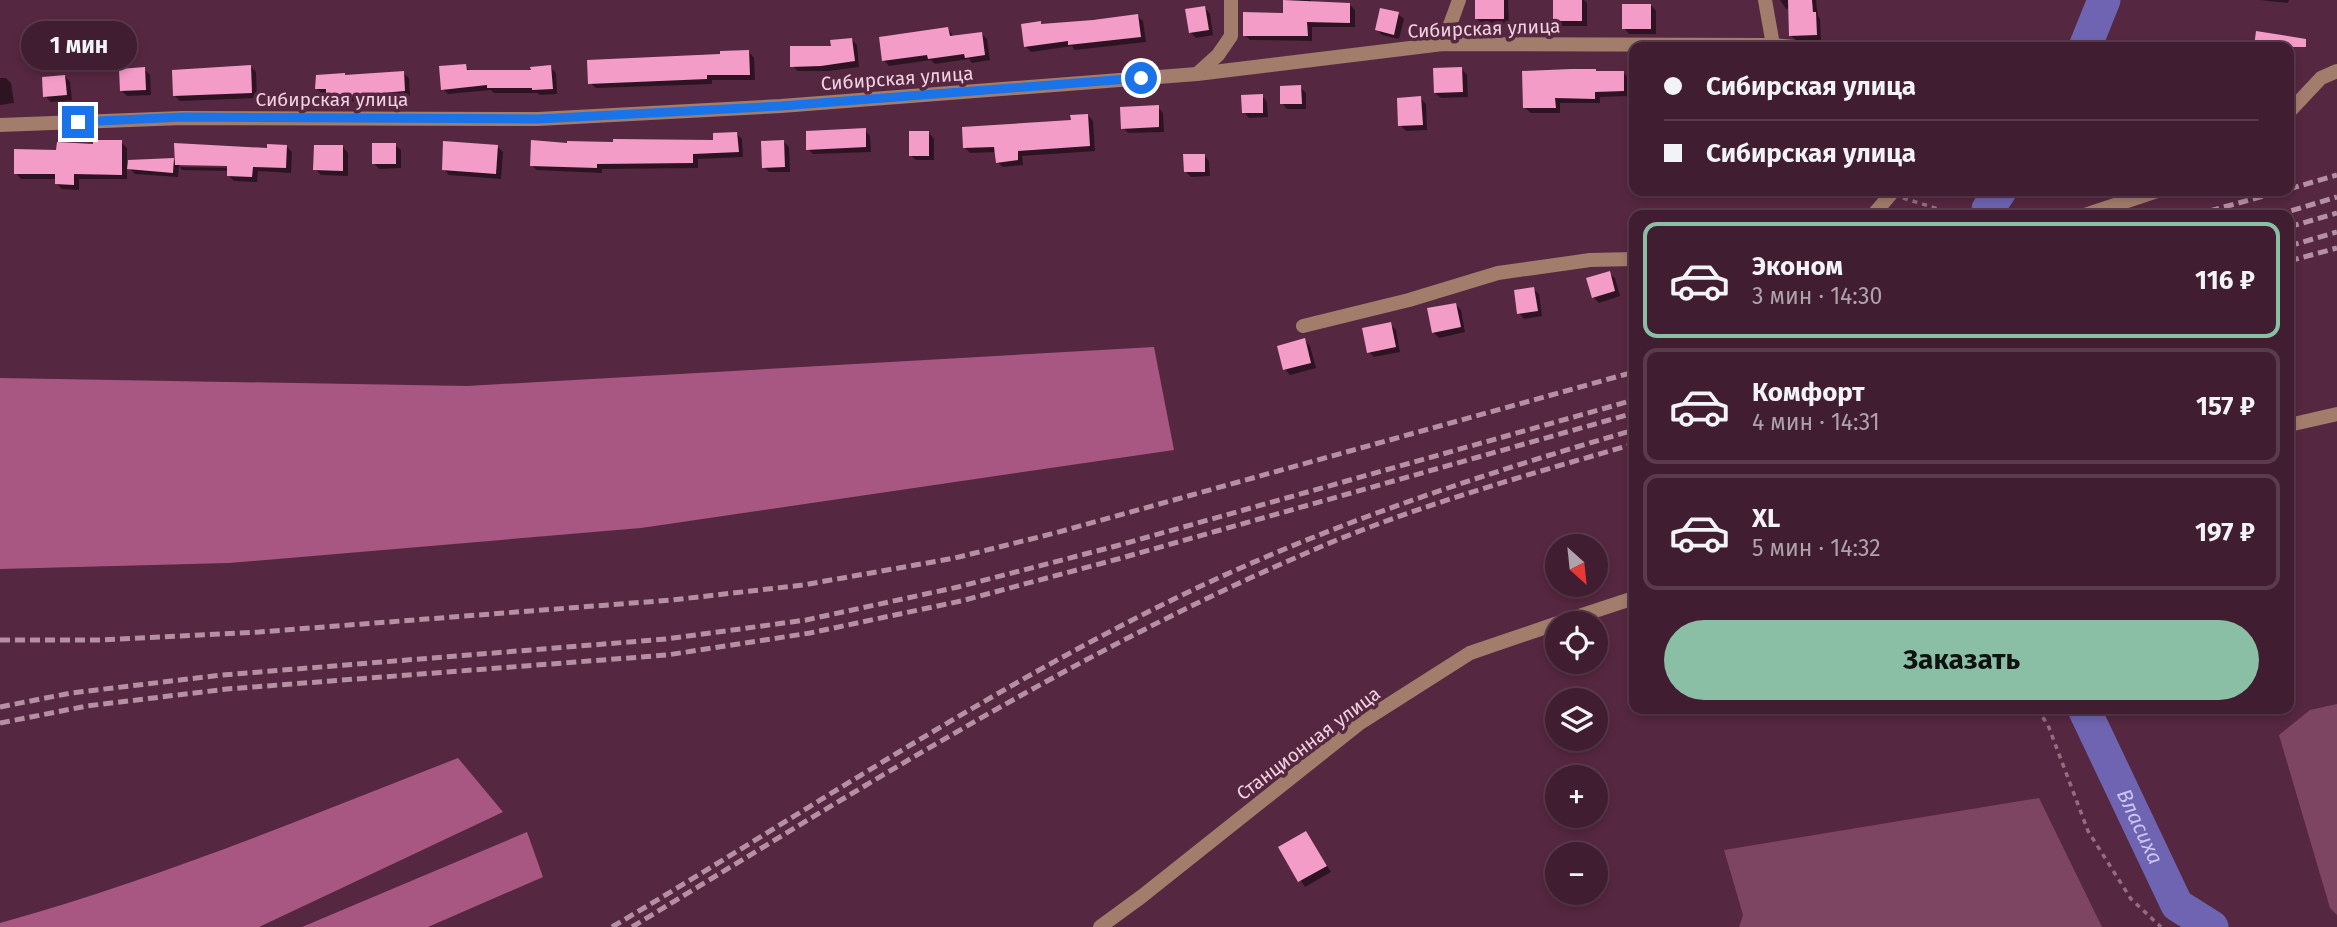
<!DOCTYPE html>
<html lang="ru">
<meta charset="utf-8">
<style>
:root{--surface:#401d30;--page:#4b2a3c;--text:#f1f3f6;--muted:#aea2ab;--line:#593b4c;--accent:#8abfa5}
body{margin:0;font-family:"Fira Sans",sans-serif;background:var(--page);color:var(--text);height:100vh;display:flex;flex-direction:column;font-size:26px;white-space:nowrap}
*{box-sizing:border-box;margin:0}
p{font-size:23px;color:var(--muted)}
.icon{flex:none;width:38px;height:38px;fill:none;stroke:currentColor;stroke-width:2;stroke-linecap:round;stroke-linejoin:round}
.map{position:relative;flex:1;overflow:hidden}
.sheet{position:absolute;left:1629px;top:210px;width:665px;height:504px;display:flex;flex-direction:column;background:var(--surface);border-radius:14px;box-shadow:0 4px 10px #0003,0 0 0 2px var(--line)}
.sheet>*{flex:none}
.hud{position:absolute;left:1629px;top:42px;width:665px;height:154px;border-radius:14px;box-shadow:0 4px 10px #0003,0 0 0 2px var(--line);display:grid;align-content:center;height:154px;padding:0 35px;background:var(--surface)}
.needle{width:46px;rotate:153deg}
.buttons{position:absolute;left:1545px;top:534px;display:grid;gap:14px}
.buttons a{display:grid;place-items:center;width:63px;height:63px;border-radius:50%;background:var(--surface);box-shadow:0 4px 10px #0003,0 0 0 2px var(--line);font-size:35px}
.end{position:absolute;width:32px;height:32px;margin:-16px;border:9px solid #1a73e8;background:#fff;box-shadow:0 0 0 4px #fff}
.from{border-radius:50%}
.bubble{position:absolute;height:49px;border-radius:24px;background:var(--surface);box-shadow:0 4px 10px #0003,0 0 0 2px var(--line);font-size:23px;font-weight:700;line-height:49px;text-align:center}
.hud b{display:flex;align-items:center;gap:24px;height:66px;font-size:26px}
.hud b+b{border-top:2px solid var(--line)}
.hud i{width:18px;height:18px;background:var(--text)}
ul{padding:12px 0 0;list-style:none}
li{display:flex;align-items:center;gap:21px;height:116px;margin:0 14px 10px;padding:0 21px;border:4px solid var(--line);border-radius:14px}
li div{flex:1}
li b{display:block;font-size:26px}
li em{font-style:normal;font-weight:700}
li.current{border-color:var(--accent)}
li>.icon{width:63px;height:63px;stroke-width:1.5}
.button{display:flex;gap:14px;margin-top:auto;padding:14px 35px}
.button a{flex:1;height:80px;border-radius:42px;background:var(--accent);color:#111;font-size:28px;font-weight:700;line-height:80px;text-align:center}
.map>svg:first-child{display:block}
.green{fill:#7e4562}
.forest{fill:#a85782}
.shadow{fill:#0007;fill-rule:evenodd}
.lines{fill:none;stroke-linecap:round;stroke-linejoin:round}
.river{stroke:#6f64b1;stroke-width:33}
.building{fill:#f49cc8}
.path{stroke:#956d81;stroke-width:3.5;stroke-dasharray:5 5;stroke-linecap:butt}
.minor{stroke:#a27d6b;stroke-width:14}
.rail{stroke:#b590a2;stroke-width:5;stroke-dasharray:10 5;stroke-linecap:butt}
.route{stroke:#1a73e8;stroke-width:9}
.labels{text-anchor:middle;stroke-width:7;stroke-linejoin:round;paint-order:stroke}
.street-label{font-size:19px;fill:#f1d2e0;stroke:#562740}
.water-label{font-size:21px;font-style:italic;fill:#c9c6f1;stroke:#562740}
</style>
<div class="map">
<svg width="2337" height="927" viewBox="0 0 2337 927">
<rect width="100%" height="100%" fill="#562740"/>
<g class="green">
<path d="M2337,704V915L2330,908L2279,735L2310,710Z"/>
<path d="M2039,798L2102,927H1739L1743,915L1724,850Z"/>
</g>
<g class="forest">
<path d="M1154,347L1174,450L641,528L229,563L0,569V378L467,386Z"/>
<path d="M458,758L503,812L259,927H0V923C156,880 307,817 458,758Z"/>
<path d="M527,832L543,877L428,927H302Z"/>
</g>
<g class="shadow">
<path d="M1284,0H1311L1312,4H1349L1355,10V27H1312V41L1250,40L1245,35L1284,15Z"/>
<path d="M1476,0H1508L1509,24H1482L1476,18Z"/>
<path d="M1554,0H1584L1587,3V26H1560L1555,20Z"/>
<path d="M1780,0H1816L1818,16L1820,19L1821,40L1797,41L1791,36L1790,8L1786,9Z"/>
<path d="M2260,0H2289L2288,3Z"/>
<path d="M1651,5L1656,11V34H1629L1624,28Z"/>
<path d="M1205,8L1210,14L1213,35L1196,38L1190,32Z"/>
<path d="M1398,14L1404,19L1399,39L1382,35L1377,30Z"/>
<path d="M1137,16L1143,21L1146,42L1075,50L1072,46L1031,52L1026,47L1043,26Z"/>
<path d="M948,29L954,37L981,33L987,39L990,60L972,63L969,59L935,64L931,60L889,66L884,60Z"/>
<path d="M851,39L857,45L859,67L828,71H798L792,66Z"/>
<path d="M749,52L754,58L755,80H712V84L596,88L590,83Z"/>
<path d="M465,66L472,72H533L550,67L556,73L557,94L540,95L537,93H494L491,90L448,94L443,89Z"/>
<path d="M251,67L256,72L257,98L180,101L174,95Z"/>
<path d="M144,69L150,75L151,95L127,96L122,91Z"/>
<path d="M1462,69L1467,75L1468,97L1441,98L1435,93Z"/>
<path d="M403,73L409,78L410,96L333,103L328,94H323L317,89L346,77Z"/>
<path d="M1597,73H1623L1629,78V96L1600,97V103H1560V113H1531L1525,108Z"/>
<path d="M65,76L70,82L72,100L51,102L45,96Z"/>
<path d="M0,78H6L11,83L14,103L0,105Z"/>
<path d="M1300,87L1306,93V109H1287L1282,103Z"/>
<path d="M1262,96L1267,102L1268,117L1249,118L1244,112Z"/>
<path d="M1420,98L1426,104L1427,130L1406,131L1400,125Z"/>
<path d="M1158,107L1163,113L1164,132L1128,133L1123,128Z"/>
<path d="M1088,115L1093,121L1095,151L1022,156L1023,165L1003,167L997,162L996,152L970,153L964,147L1072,122Z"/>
<path d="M865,130L870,136L871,152L813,154L808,149Z"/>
<path d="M929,133L934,139V160H916L910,155Z"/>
<path d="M737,134L742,139L743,157L698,159V168L602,169V173L537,170L531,165L569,145L715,142Z"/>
<path d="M783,141L789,147L790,172H769L764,167Z"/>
<path d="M121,142L127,148V162L173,159L177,163L287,147L292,152L291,173L258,171L257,182L234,181L229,176V171L182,170L179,166L178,177L135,174L127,166V179H79V190L62,189L57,184V179H21L16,173L58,152ZM180,163L236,165V168L180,167Z"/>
<path d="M395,145L401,150V168L379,169L374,163Z"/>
<path d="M497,146L503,152L501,179L449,175L444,169Z"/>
<path d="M343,147L348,153V176L321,175L315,169Z"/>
<path d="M1204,155L1209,161L1210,176L1191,177L1186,172Z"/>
<path d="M1609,273L1615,278L1620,296L1599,303L1593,297Z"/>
<path d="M1533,289L1539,294L1542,316L1524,319L1519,313Z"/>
<path d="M1455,304L1461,310L1465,332L1439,338L1433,332Z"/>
<path d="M1390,324L1396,330L1400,352L1374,357L1369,352Z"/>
<path d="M1305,340L1310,346L1316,368L1290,375L1285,369Z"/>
<path d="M1306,833L1331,872L1305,887L1280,848Z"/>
</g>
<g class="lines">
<g class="river">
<path d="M2085,47L2104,0"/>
<path d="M1988,215V209L2000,191"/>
<path id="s1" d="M2084,709L2177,905L2212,927"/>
</g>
</g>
<g class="building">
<path d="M1283,0L1350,3V23L1307,22L1308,36H1243V12L1283,13Z"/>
<rect x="1475" y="0" width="29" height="19"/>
<rect x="1553" y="0" width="29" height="21"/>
<path d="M1788,0H1812L1813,12H1816L1817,35L1789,36Z"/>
<rect x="1622" y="4" width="29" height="25"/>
<path d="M1205,6L1209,30L1189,33L1185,9Z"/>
<path d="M1380,8L1399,12L1394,35L1375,30Z"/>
<path d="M1138,14L1141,37L1068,45V41L1024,47L1021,24L1041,21V24L1093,20Z"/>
<path d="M948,27L950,36L982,32L985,55L965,58L964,54L928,59L927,55L882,61L879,37Z"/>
<path d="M2256,31L2306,39V47H2254Z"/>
<path d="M852,38L855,61L821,66L790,67V46H831L830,40Z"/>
<path d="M749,50L750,75H707V79L588,84L587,60L720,54V51Z"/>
<path d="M466,64L467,70H531L530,67L551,65L553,89L532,90V88H487V85L441,90L439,66Z"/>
<path d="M251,65L252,93L173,96L172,70Z"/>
<path d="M145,67L146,90L120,91L119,69Z"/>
<path d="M1462,67L1463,92L1434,93L1433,68Z"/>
<path d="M1571,69H1596V71H1624V91L1595,92V99L1555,98L1556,108H1523L1522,71Z"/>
<path d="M404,71L405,91L326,98V89H315L316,75L345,73V75Z"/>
<path d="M65,75L67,95L43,97L42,77Z"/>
<path d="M1301,85L1302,104H1280V86Z"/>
<path d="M1263,94V113H1242L1241,95Z"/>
<path d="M1421,96L1423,125L1398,126L1397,98Z"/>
<path d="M1159,105V127L1121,129L1120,107Z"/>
<path d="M1088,114L1090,146L1018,151V160L996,163L994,147L963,148L962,127L1071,120L1070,115Z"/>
<path d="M866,128V147L806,150V131Z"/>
<rect x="909" y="131" width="20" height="25"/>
<path d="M737,132L739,152L693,154V163L597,164V168L530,166L531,140L567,143V141L613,142V139L713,140V133Z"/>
<path d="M93,140H122V175L74,174V185L55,184V174H14V149L56,150L57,142L93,144Z"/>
<path d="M784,140L785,167L762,168L761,141Z"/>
<path d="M443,141L498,145L496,174L442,170Z"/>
<path d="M174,143L267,148V144L287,145L286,168L253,167L252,177L227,176V166L175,165Z"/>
<rect x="372" y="143" width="24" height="21"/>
<path d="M314,145H343V171L313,170Z"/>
<path d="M1183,154H1205V172H1184Z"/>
<path d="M174,158L173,173L127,169L128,160Z"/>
<path d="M1610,271L1615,291L1592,298L1586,278Z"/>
<path d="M1534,287L1538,311L1517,314L1514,290Z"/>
<path d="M1456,303L1461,327L1432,333L1427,308Z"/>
<path d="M1391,322L1396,347L1367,353L1362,328Z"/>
<path d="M1305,338L1311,363L1283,370L1277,346Z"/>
<path d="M1306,831L1327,866L1298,882L1278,847Z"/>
</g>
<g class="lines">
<g class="path">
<path d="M1903,198L1958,215"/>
<path d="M2037,709L2048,725L2088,831L2131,899L2161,927"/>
</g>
<g class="minor">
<path d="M1765,0L1773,45"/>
<path d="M1443,44L1459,0"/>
<path d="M1197,74L1218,55L1231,36V0"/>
<path d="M2289,112L2321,78L2337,71"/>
<path d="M0,125L182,118L538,119L781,106L1197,74L1443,44L1773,45L1795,47"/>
<path d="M1873,215L1891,194V191"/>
<path d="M2085,215L2157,191"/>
<path d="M1303,326L1409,300L1498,273L1590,260L1634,259"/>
<path d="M2289,425L2337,414"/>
<path d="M1558,623L1634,598"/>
<path d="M1100,927L1141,897L1360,723L1470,653L1558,623"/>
</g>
<g class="rail">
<path d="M2289,189L2337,175"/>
<path d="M2195,215L2282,191"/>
<path d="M2277,215L2337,197"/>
<path d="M2289,227L2337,213"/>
<path d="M2289,246L2337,232"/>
<path d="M2289,261L2337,248"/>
<path d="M0,640H101L259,632L672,600L803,585L955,558L1055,533L1634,372"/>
<path d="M0,707L71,693L222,675L666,639L806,620L958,587L1116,546L1634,400"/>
<path d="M0,723L87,706L227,689L667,655L810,633L961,601L1118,559L1634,413"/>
<path d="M612,927C798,817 977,696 1172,600C1320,527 1476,476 1634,430"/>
<path d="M632,927C858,790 1081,648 1325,545C1425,503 1531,474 1634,444"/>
</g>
</g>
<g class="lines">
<path class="route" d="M78,122L183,117L538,119L781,106L1141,78"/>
</g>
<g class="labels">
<g class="street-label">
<text transform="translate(1484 28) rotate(-2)" y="7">Сибирская улица</text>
<text transform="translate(897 78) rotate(-4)" y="7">Сибирская улица</text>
<text x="332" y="106">Сибирская улица</text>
<text transform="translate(1308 743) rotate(-37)" y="7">Станционная улица</text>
</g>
<g class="water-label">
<text dy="7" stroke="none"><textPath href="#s1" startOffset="130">Власиха</textPath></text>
</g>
</g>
</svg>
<div class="buttons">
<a><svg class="needle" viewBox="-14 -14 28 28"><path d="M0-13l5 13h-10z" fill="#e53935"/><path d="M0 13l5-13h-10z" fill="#aea2ab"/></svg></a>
<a><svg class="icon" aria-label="locate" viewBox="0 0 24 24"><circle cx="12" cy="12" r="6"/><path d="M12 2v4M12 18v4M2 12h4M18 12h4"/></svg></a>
<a><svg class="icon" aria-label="layers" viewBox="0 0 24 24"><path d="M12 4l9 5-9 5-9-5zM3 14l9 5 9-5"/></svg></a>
<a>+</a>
<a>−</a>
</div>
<i class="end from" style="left:1141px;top:78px"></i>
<i class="end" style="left:78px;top:122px"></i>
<div class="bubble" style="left:21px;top:21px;width:116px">1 мин</div>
<div class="hud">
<b><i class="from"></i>Сибирская улица</b>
<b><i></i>Сибирская улица</b>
</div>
<section class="sheet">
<ul>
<li class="current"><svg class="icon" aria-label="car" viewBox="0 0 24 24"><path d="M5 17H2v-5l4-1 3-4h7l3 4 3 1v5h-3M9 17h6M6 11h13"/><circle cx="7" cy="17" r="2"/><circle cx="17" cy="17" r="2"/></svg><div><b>Эконом</b><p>3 мин · 14:30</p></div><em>116 ₽</em></li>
<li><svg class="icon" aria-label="car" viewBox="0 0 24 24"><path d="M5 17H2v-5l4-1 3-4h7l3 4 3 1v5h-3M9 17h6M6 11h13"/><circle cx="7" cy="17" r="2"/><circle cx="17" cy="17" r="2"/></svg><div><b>Комфорт</b><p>4 мин · 14:31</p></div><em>157 ₽</em></li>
<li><svg class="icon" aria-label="car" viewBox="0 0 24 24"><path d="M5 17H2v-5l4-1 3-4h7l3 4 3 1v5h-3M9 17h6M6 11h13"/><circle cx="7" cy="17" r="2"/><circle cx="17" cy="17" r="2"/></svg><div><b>XL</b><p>5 мин · 14:32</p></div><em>197 ₽</em></li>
</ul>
<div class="button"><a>Заказать</a></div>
</section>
</div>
